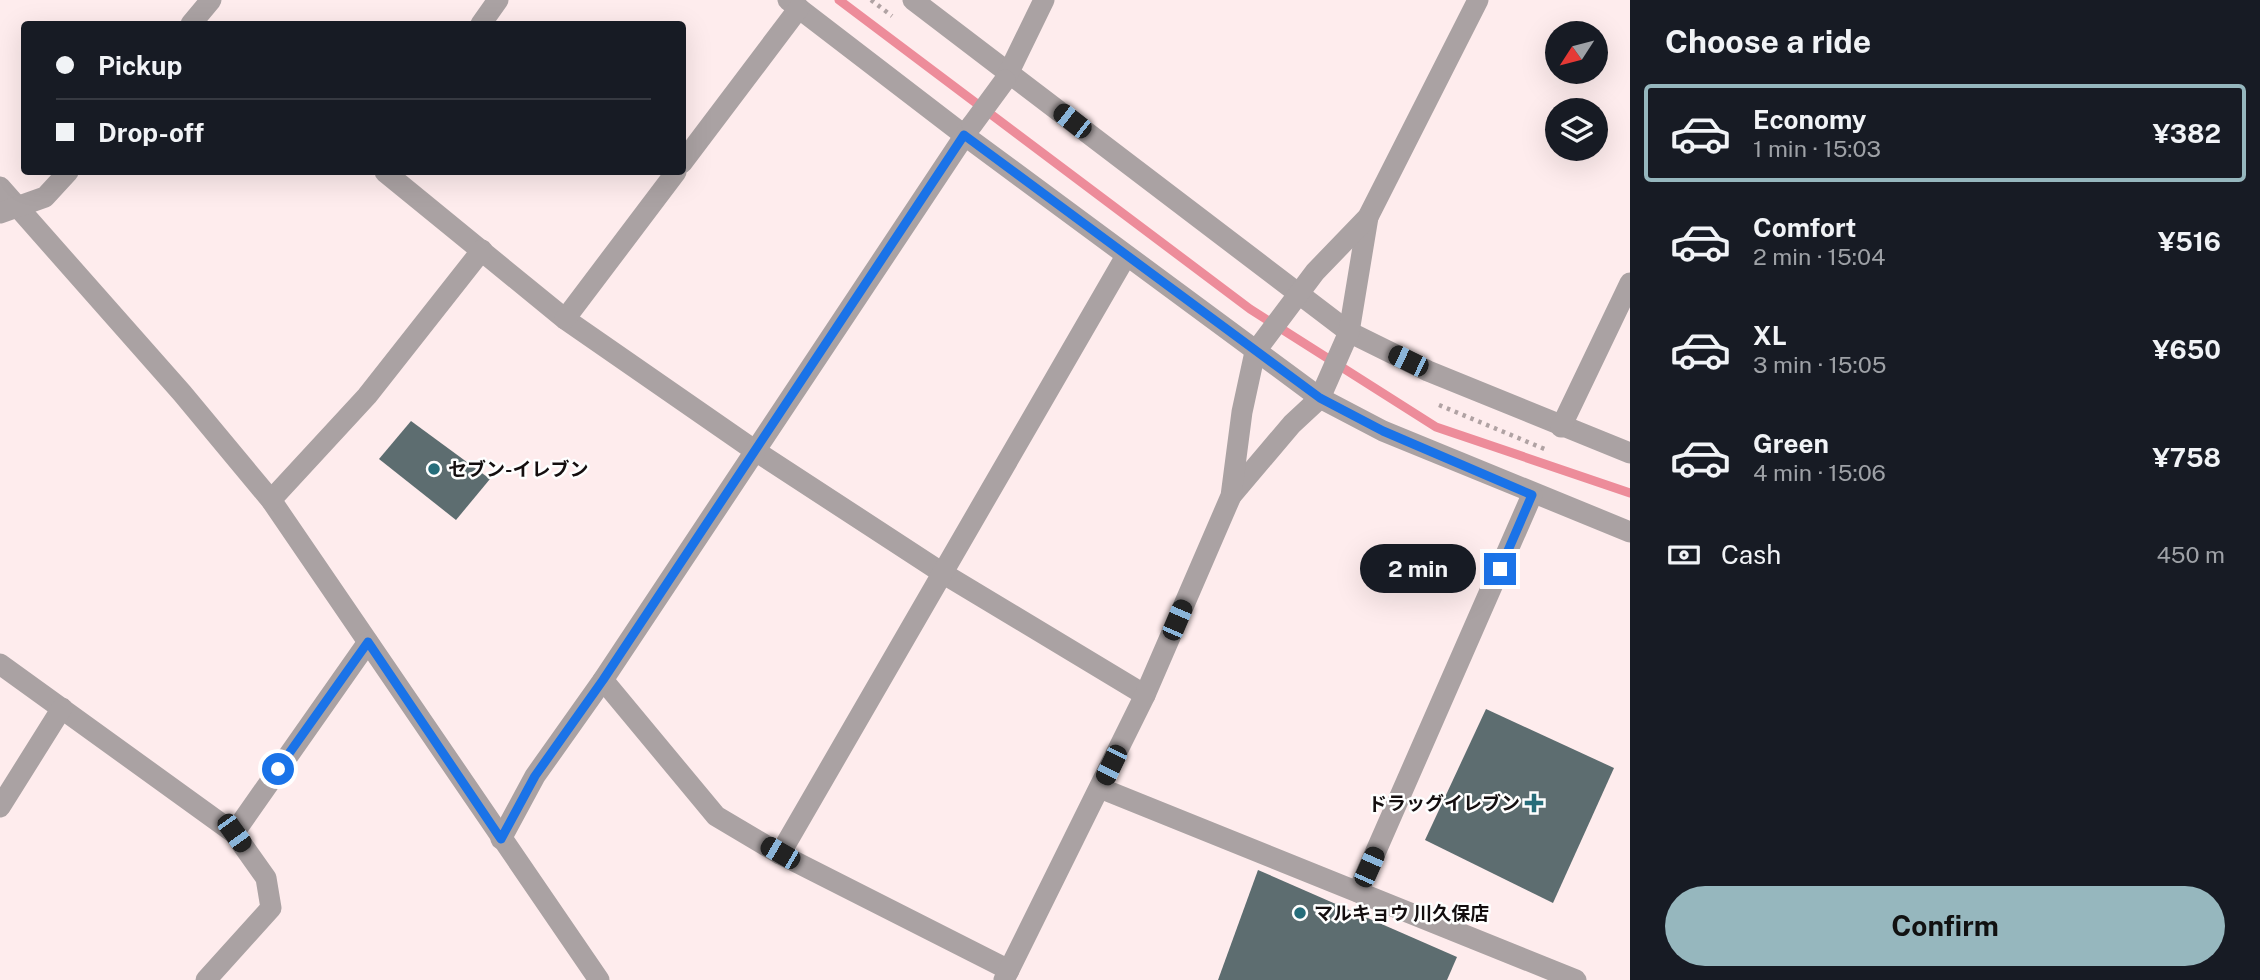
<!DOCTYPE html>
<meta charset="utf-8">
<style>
:root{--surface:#171b24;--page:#242831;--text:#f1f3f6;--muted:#9ea1a6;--line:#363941;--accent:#96b7be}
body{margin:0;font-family:"Public Sans","Noto Sans JP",sans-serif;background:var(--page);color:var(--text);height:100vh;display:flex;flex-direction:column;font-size:26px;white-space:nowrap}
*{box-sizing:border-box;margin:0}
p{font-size:23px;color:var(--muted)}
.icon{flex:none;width:38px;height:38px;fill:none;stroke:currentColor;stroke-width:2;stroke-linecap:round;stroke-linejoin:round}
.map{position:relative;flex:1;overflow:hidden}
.sheet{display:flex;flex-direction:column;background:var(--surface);width:630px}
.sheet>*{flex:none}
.banner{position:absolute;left:21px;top:21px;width:665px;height:154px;border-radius:7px;box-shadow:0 7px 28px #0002;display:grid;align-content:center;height:154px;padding:0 35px;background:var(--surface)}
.needle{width:46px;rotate:234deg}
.tools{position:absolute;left:1545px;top:21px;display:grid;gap:14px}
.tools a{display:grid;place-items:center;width:63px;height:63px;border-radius:50%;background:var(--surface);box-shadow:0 7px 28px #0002;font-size:35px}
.end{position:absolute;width:32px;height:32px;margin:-16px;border:9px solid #1a73e8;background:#fff;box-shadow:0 0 0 4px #fff}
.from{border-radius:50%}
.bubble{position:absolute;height:49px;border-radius:24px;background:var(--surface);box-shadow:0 7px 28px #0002;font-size:23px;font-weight:700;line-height:49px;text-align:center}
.car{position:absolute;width:21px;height:42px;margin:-21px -10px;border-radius:9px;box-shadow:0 0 5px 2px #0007;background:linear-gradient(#222 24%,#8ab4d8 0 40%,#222 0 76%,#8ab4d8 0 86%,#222 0)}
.banner b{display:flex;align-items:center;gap:24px;height:66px;font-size:26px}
.banner b+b{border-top:2px solid var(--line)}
.banner i{width:18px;height:18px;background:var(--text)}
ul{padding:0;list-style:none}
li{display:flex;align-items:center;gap:21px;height:98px;margin:0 14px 10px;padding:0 21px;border:4px solid transparent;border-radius:7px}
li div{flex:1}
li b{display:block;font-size:26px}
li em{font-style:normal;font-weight:700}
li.current{border-color:var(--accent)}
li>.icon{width:63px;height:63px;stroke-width:1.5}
h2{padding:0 35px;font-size:32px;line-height:84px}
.pay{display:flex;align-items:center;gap:18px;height:77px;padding:0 35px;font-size:26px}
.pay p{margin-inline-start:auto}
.cta{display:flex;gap:14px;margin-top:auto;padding:14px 35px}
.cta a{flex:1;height:80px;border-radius:42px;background:var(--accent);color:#111;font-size:28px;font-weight:700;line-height:80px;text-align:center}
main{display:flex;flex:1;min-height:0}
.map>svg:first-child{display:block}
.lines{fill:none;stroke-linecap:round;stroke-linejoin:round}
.stream{stroke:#ed8c9a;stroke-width:9}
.building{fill:#5d6d70}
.path{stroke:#b0a2a3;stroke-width:4.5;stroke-dasharray:3.5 5;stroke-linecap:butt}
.minor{stroke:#aaa2a3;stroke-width:21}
.minor-bridge{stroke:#aaa2a3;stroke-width:21}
.route{stroke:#1a73e8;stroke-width:9}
.poi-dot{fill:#266d7a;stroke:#fefefe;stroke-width:2.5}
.labels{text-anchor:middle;stroke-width:5;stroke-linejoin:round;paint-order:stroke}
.poi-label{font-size:19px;font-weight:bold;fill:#140e0f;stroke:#fefefe;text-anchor:start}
</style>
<main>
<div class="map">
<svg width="1630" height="980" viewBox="0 0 1630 980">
<rect width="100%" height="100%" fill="#feeced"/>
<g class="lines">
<path class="stream" d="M839,0L1250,309L1436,427L1630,493"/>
</g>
<g class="building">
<path d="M411,421L490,479L456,520L379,459Z"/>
<path d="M1486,709L1614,768L1553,903L1425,840Z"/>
<path d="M1258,870L1457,957L1447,980H1218Z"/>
</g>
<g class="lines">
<g class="path">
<path d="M871,0L892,16"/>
<path d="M1439,405L1547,450"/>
</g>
<g class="minor">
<path d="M788,0L964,135L1320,398L1383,431L1630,532"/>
<path d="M913,0L1349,332L1428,371L1630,453"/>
<path d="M191,24L211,0"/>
<path d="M481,24L498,0"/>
<path d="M1005,80L1044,0"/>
<path d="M682,163L799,8"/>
<path d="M385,172L565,319L754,450L944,574L1145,695"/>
<path d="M0,187L182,393L271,500L599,980"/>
<path d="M0,213L45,197L68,172"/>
<path d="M565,319L676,172"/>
<path d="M1561,427L1630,283"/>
<path d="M1231,496L1292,424L1320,398L1349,332L1368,217"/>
<path d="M271,500L367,396L482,250"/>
<path d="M0,664L234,833L266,878L271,908L206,980"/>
<path d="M603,680L716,816L780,854L1009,970"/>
<path d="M1100,788L1576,980"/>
<path d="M0,807L62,708"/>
<path d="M234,833L368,642"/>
<path d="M501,839L535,776L603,680L971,126"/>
<path d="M780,854L1126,256"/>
<path d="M1358,892L1532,495"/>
<path d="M1004,980L1145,695L1231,496L1242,412L1255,352L1315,272L1368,217L1478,0"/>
</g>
<path class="minor-bridge" d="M972,125L1005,80"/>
</g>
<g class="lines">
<path class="route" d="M278,769L368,642L501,839L535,776L603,680L964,135L1320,398L1383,431L1532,495L1500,569"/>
</g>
<g class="poi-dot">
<circle cx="434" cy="469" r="7"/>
<path d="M1530.5 792.5h7v7h7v7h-7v7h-7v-7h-7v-7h7z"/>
<circle cx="1300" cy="913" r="7"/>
</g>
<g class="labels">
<g class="poi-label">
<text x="448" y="476">セブン-イレブン</text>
<text x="1520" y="810" text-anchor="end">ドラッグイレブン</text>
<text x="1314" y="920">マルキョウ 川久保店</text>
</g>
</g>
</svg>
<div class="tools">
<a><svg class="needle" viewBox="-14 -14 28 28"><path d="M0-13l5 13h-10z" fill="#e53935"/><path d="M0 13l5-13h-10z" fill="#9ea1a6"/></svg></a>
<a><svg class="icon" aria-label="layers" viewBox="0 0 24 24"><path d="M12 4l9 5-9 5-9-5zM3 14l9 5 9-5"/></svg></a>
</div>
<i class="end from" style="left:278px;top:769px"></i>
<i class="end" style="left:1500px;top:569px"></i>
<div class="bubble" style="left:1360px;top:544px;width:116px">2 min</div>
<i class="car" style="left:1072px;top:121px;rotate:308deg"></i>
<i class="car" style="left:1408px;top:361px;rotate:296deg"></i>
<i class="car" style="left:1177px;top:620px;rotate:23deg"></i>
<i class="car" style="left:1111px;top:765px;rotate:206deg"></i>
<i class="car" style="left:234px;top:833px;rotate:144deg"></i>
<i class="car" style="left:780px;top:853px;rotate:300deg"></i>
<i class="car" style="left:1369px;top:867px;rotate:24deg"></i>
<div class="banner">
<b><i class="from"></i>Pickup</b>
<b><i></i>Drop-off</b>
</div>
</div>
<section class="sheet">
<h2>Choose a ride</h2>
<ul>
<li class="current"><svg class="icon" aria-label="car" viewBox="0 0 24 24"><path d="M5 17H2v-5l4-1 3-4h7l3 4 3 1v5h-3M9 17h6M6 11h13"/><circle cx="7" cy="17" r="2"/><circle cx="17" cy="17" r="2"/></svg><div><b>Economy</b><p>1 min · 15:03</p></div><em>¥382</em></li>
<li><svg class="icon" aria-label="car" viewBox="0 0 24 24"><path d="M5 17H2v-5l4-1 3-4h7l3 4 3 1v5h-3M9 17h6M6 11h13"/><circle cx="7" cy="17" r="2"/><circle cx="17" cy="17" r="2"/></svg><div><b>Comfort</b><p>2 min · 15:04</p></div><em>¥516</em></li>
<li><svg class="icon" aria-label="car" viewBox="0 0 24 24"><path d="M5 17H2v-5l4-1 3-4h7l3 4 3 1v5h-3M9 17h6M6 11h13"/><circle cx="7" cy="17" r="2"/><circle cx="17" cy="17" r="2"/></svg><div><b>XL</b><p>3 min · 15:05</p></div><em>¥650</em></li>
<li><svg class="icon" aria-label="car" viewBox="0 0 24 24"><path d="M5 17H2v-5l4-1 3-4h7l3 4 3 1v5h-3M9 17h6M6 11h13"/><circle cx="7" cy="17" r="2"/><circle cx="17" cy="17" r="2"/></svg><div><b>Green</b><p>4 min · 15:06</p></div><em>¥758</em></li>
</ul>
<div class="pay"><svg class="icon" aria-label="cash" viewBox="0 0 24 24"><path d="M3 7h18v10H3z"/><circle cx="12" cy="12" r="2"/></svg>Cash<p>450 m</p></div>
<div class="cta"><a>Confirm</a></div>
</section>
</main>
